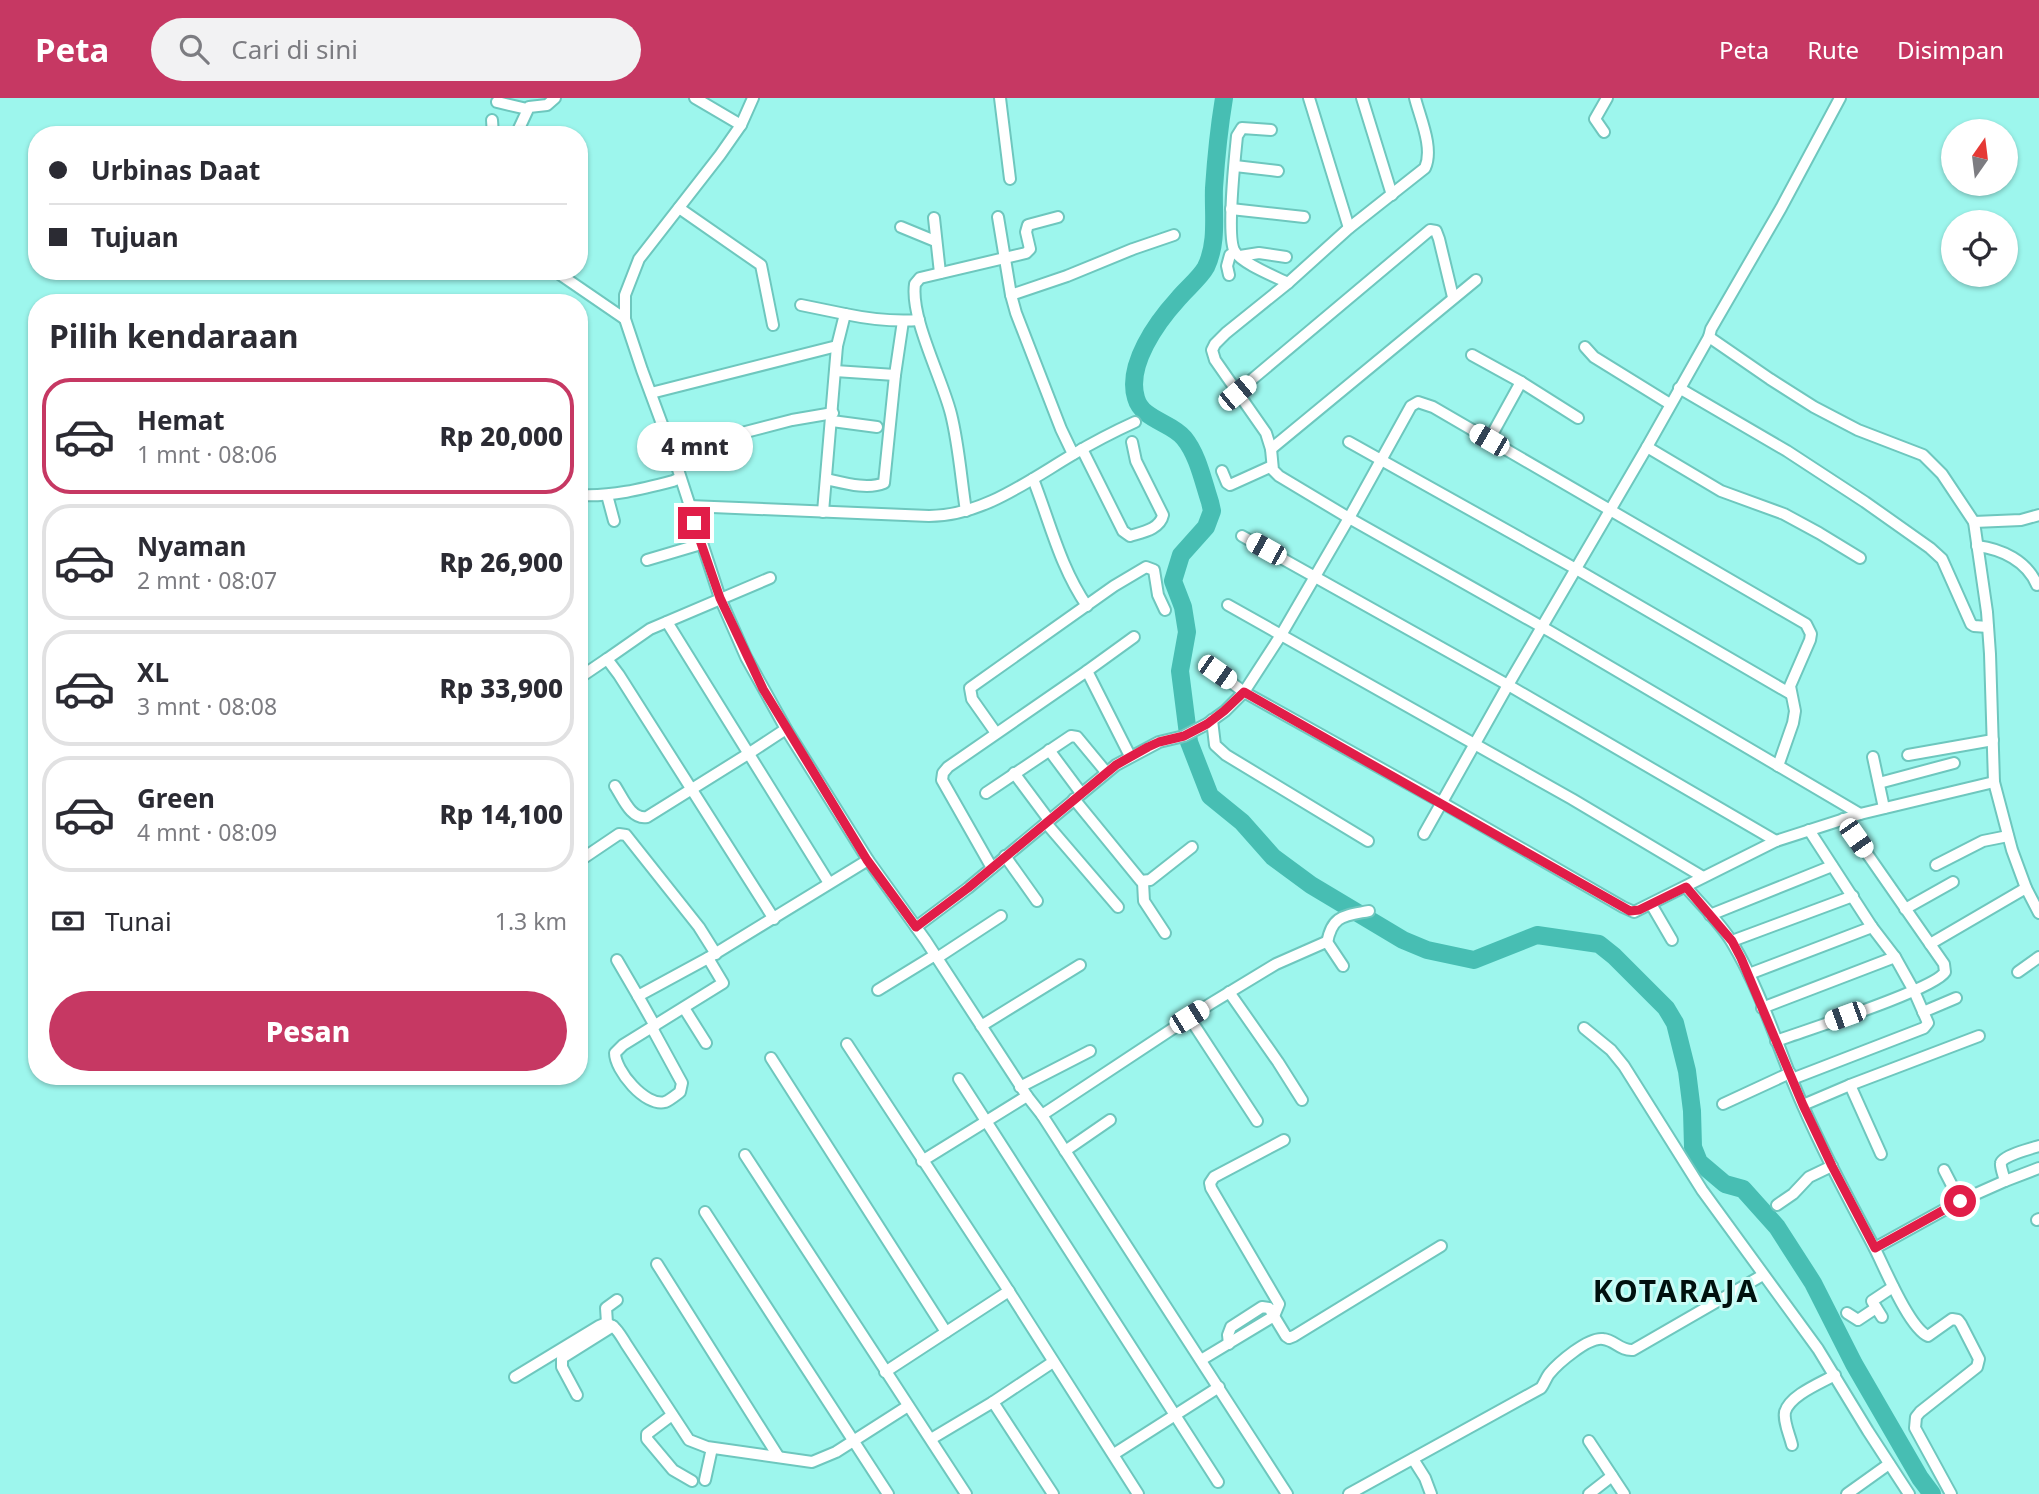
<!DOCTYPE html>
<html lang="id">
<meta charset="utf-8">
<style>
:root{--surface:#fff;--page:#f2f2f3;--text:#2b2b33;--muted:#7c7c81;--line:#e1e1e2;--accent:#c63863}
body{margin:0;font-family:"Noto Sans",sans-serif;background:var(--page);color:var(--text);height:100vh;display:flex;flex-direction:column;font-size:26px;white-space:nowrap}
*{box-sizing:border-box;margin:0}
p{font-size:23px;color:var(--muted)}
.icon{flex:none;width:38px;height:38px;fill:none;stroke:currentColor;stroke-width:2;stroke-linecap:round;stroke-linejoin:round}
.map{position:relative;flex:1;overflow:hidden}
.drawer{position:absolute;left:28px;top:196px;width:560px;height:791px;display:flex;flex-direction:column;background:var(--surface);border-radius:28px;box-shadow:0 2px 5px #0004}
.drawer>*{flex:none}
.guide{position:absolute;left:28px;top:28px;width:560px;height:154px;border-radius:28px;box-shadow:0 2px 5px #0004;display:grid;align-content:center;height:154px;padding:0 21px;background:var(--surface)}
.needle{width:46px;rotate:14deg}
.controls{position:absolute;left:1941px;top:21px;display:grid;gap:14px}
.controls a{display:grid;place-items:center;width:77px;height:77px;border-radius:50%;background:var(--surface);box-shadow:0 2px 5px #0004;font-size:35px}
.end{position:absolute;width:32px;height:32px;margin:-16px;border:9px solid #e11d48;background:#fff;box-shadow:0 0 0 4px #fff}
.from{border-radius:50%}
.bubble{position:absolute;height:49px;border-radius:24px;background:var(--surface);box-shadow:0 2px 5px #0004;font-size:23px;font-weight:800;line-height:49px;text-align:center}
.car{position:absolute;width:21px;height:42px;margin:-21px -10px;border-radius:9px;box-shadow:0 0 5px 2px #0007;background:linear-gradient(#fff 24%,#345 0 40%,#fff 0 76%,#345 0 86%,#fff 0)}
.guide b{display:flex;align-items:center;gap:24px;height:66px;font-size:26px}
.guide b+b{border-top:2px solid var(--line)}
.guide i{width:18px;height:18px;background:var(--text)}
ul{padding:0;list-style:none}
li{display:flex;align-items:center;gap:21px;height:116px;margin:0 14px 10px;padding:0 7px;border:4px solid var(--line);border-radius:28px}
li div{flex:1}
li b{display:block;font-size:26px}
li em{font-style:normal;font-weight:800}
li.on{border-color:var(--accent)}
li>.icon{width:63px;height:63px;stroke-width:1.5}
h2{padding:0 21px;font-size:32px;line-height:84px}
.pay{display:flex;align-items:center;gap:18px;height:77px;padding:0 21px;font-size:26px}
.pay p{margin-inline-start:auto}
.action{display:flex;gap:14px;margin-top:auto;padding:14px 21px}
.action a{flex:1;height:80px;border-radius:42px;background:var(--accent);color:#fff;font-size:28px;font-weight:800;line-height:80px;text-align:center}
header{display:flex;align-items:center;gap:42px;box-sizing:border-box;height:98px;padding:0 35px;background:var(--accent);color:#fff}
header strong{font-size:33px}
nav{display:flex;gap:38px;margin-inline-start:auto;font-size:24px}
.search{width:490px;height:63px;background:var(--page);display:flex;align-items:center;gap:18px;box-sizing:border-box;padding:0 24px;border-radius:38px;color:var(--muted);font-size:26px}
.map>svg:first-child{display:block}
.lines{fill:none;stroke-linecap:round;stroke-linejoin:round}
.river{stroke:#47beb3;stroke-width:18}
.minor-casing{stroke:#6ec7be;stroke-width:14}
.minor{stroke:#fff;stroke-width:10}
.route{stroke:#e11d48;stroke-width:9}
.labels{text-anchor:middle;stroke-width:6;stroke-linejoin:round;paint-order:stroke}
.district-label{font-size:30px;font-weight:bold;letter-spacing:2px;fill:#00100e;stroke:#c9fcf6}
</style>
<header>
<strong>Peta</strong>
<div class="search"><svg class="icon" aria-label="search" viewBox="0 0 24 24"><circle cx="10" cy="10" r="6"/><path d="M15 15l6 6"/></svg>Cari di sini</div>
<nav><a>Peta</a><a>Rute</a><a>Disimpan</a></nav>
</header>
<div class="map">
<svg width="2039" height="1396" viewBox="0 0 2039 1396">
<rect width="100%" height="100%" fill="#9df6ed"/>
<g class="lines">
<path class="river" d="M1224,0C1219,30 1216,60 1214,90C1213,116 1218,144 1206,169C1200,180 1186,191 1178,201C1157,224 1126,267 1136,300C1142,322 1171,324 1184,340C1198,357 1203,383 1210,404L1212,413L1206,429L1181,457L1173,483L1183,509L1187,534L1180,573L1189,644L1210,698L1242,724L1273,759L1311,787L1403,842L1427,852L1474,862L1537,837L1599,846L1614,858L1666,910L1675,925L1687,973L1692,1013L1693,1049L1699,1064L1725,1086L1743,1091L1777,1129L1813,1185L1854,1266L1920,1380L1932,1396"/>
<g class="minor-casing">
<g id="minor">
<path d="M695,0L741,27"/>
<path d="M753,0L741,27L720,57L639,161L625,197V221L642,272L672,353L720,500L746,559L786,631L868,762L926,843L1027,998L1042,1017L1287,1396"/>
<path d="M1000,0L1010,81"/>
<path d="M1309,0L1349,130"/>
<path d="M1362,0L1392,97"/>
<path d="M1415,0C1420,20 1434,50 1425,70L1349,130L1288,185L1226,235L1215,246L1212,252L1215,262L1266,335L1271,351L1273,372L1279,378L1349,420L1551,534L1860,716"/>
<path d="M1840,0L1781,110L1711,231L1709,239L1770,281L1814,309L1858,332L1923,357L1942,376L1974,424L1987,514L1990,556L1994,684L2012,752L2026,790L2039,815"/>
<path d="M497,4L527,11"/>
<path d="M492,22L493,37"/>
<path d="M1271,32L1242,30L1237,38C1235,58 1226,141 1235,154C1243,166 1274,178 1288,185"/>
<path d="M1604,34L1595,21L1607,0"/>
<path d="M516,37L529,9L547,7L555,0"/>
<path d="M1235,68L1278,73"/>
<path d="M679,110L761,167L773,227"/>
<path d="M1231,111L1304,119"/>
<path d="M998,119L1011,197L1016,215L1061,331L1073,356"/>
<path d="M934,120L940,175"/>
<path d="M901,129L935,143"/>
<path d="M1240,158L1259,155L1286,159"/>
<path d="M555,173L625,221"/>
<path d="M1229,177L1227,168L1230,157L1235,154"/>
<path d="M1011,197L1067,178L1133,151L1174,137"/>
<path d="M801,207L845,216"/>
<path d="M1585,249L1594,259L1670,306"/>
<path d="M1472,257L1521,284L1578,320"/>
<path d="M835,273L895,277"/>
<path d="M1679,290L1787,353L1865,404L1930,450L1942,461L1971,526L1974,528L1988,529"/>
<path d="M1237,294L1430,132L1436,133L1439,141L1453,199"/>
<path d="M651,295L837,248"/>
<path d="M832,323L877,329"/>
<path d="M1489,342L1521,284"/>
<path d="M1349,344L1576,471L1791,596"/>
<path d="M1647,349L1721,393L1784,416L1819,435L1860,460"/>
<path d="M1082,351L1123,433L1130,438C1143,434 1160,431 1163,417L1136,363L1132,344"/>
<path d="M1271,351L1476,182"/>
<path d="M672,353L792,322L833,315"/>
<path d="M1222,373L1227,385L1230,387L1272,368"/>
<path d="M826,381C844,385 867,392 884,385L895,277L903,223"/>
<path d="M1033,381C1050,424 1060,469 1087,508"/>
<path d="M579,397C611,399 642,391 673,383L680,380"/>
<path d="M607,397L614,423"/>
<path d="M689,408L929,418C982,418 1028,383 1072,357C1092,345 1113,334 1135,324"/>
<path d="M966,413C961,381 959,348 951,316C942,280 910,220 915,186L920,180L1026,155L1030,151L1026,134L1028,127L1058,119"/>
<path d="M823,414L837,248L845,216C869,221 894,224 919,222"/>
<path d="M1974,424L2021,422L2039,417"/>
<path d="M1242,438L1508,587L1776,743"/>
<path d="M1977,448C2002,451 2027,463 2037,487"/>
<path d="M647,462L701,446"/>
<path d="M770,480L650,531L607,561L619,577L774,821"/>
<path d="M1228,507L1572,701L1703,779"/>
<path d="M667,524L829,785"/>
<path d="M1087,573L1134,539"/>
<path d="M1217,574L1244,594L1441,704L1623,809L1634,814L1776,743L1860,716L1994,684"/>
<path d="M579,580L607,561"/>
<path d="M1212,622L1215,647L1226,657L1368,743"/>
<path d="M996,635L972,601L970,590L1114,488L1146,469L1154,472L1158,497L1165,512"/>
<path d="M1049,652L1081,695"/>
<path d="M1908,657L1993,642"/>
<path d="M1873,659L1884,710"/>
<path d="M1014,675L1049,722"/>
<path d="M1879,685L1954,665"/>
<path d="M615,688C623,700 631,722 647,719L748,656L786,631"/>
<path d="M986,695L1071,638L1077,639L1106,674"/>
<path d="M1074,701L1141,783L1150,782L1192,749"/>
<path d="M1046,725L1118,809"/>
<path d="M1424,736L1508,587L1647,349L1709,239"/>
<path d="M1005,758L1037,803"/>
<path d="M579,763L619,736L626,737L699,829L716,856"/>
<path d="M1936,767L1983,743L2008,738"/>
<path d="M992,770L942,682L943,675L948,669L1087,573L1130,658"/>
<path d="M1143,784L1144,803L1165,835"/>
<path d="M1686,789C1701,807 1721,825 1733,846C1758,888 1774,937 1792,982C1815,1039 1845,1094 1874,1149C1884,1168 1909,1230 1928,1238L1952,1221L1958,1222L1961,1226L1979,1261L1977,1269L1920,1314L1916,1319L1915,1330L1951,1396"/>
<path d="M1651,806L1672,842"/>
<path d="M1905,811L1953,784"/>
<path d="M1710,817L1832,768"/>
<path d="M916,829L968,790L1116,667L1159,644L1184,638L1207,626L1225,613L1244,594L1281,537L1349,420L1411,308L1418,304L1433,309L1806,526L1811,536L1810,542L1790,588L1795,613L1793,625L1778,668"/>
<path d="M1732,843L1853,798"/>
<path d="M1327,845C1332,817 1344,818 1369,813"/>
<path d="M1930,846L2026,790"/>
<path d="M937,860L1001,818"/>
<path d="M617,862L638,898"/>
<path d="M2018,874L2039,859"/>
<path d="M1749,876L1872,829"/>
<path d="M878,892L935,857"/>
<path d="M1229,894L1278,964L1302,1002"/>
<path d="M684,910L706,945"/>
<path d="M1762,910L1895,859"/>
<path d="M1923,914L1956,900"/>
<path d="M1189,919L1257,1023"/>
<path d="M655,928L638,898L708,860L868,762"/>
<path d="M981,928L1080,867"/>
<path d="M652,930L682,985L680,994C676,997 670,1002 665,1004C645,1009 615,972 615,955L623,947L723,885L708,860"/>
<path d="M1584,930L1611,952L1624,968L1702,1092L1818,1251L1868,1333L1909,1396"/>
<path d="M1776,943C1803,933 1934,892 1945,874L1944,866L1843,721"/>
<path d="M847,946L1003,1184L1138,1396"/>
<path d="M771,960L946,1234"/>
<path d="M959,981L1218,1384"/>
<path d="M1792,981L1924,930L1928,925L1914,893L1895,859L1872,829L1809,732"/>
<path d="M1850,987L1881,1056"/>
<path d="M1020,989L1090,953"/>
<path d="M1723,1006L1790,975"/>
<path d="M1803,1007L1850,987L1979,938"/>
<path d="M1042,1017L1210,906L1276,866L1326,844L1329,847L1343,868"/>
<path d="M1065,1053L1110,1022"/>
<path d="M745,1057L966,1396"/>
<path d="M922,1063L1027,998"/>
<path d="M1944,1072L1960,1103"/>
<path d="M2005,1083L2039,1070"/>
<path d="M1777,1107L1793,1096L1809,1079L1832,1068"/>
<path d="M705,1114L888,1396"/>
<path d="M2037,1122L2039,1121"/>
<path d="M1875,1150L1960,1103L2005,1083C2004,1078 2000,1069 2001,1065C2002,1058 2032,1050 2039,1048"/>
<path d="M657,1166L778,1358"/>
<path d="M1847,1215L1858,1222L1876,1210"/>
<path d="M1882,1219L1872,1203L1893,1189"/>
<path d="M607,1225L606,1210L617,1202"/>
<path d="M1229,1246L1228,1237L1231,1229L1262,1209L1269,1210L1286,1238L1289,1240L1294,1238L1441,1148"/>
<path d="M1201,1262L1274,1218L1279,1206L1211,1090L1210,1085L1214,1079L1284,1042"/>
<path d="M885,1274L1009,1193"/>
<path d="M515,1279L599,1228C613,1221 619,1235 626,1246L689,1342L707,1349L812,1364L836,1354L908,1308"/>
<path d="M577,1297L562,1269V1260L613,1228"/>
<path d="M993,1304L1053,1396"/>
<path d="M672,1317L647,1336V1341L673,1372L692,1383"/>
<path d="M931,1341L993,1304L1053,1264"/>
<path d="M1589,1343L1624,1396"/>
<path d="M1792,1347C1790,1338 1783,1323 1785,1314C1790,1297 1821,1285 1835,1277"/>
<path d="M1114,1356L1219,1289"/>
<path d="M1413,1361L1425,1380L1431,1396"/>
<path d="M705,1382L712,1350"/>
<path d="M1349,1396L1541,1290C1544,1286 1546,1280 1549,1276C1558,1265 1588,1239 1603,1241C1615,1242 1620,1253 1633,1252L1763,1177"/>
<path d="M1589,1396L1612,1378"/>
<path d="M1847,1396L1889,1366"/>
</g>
</g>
<use href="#minor" class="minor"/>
</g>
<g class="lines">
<path class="route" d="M694,425L720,500L763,591L867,762L916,829L968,790L1116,667L1148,649L1159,644L1184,638L1207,626L1224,613L1244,594L1630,813L1639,812L1686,789L1732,843L1741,860L1803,1007L1832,1068L1875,1150L1960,1103"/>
</g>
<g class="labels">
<g class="district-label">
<text x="1676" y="1204">KOTARAJA</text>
</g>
</g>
</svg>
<div class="controls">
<a><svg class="needle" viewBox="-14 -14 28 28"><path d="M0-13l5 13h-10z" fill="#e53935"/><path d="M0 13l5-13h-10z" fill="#7c7c81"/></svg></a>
<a><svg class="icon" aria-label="locate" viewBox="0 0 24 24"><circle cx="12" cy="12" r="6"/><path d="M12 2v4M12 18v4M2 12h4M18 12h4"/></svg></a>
</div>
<i class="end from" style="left:1960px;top:1103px"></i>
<i class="end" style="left:694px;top:425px"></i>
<div class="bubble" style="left:637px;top:324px;width:116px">4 mnt</div>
<i class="car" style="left:1237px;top:295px;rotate:50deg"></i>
<i class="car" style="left:1489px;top:342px;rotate:300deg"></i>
<i class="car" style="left:1266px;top:451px;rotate:299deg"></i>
<i class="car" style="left:1217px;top:574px;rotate:125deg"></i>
<i class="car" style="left:1856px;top:740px;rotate:145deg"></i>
<i class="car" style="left:1845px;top:918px;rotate:250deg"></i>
<i class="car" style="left:1189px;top:919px;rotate:58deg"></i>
<div class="guide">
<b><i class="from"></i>Urbinas Daat</b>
<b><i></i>Tujuan</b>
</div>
<section class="drawer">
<h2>Pilih kendaraan</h2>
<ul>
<li class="on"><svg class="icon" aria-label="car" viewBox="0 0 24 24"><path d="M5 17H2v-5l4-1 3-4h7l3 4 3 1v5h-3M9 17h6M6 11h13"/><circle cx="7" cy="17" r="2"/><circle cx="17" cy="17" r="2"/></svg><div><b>Hemat</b><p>1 mnt · 08:06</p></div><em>Rp 20,000</em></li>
<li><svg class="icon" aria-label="car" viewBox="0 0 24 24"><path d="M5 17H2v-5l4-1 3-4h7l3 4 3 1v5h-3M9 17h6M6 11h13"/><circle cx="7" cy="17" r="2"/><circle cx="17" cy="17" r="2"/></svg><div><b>Nyaman</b><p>2 mnt · 08:07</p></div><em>Rp 26,900</em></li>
<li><svg class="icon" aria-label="car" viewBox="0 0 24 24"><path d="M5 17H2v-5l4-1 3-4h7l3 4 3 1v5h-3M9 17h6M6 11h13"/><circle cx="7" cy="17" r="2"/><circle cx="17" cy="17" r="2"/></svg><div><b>XL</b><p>3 mnt · 08:08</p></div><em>Rp 33,900</em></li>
<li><svg class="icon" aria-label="car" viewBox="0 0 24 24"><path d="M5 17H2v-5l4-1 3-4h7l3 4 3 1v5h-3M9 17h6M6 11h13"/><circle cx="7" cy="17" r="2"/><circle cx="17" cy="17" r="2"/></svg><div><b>Green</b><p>4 mnt · 08:09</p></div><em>Rp 14,100</em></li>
</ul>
<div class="pay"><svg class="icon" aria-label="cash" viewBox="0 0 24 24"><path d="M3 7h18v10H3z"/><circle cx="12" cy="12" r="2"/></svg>Tunai<p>1.3 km</p></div>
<div class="action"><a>Pesan</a></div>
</section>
</div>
